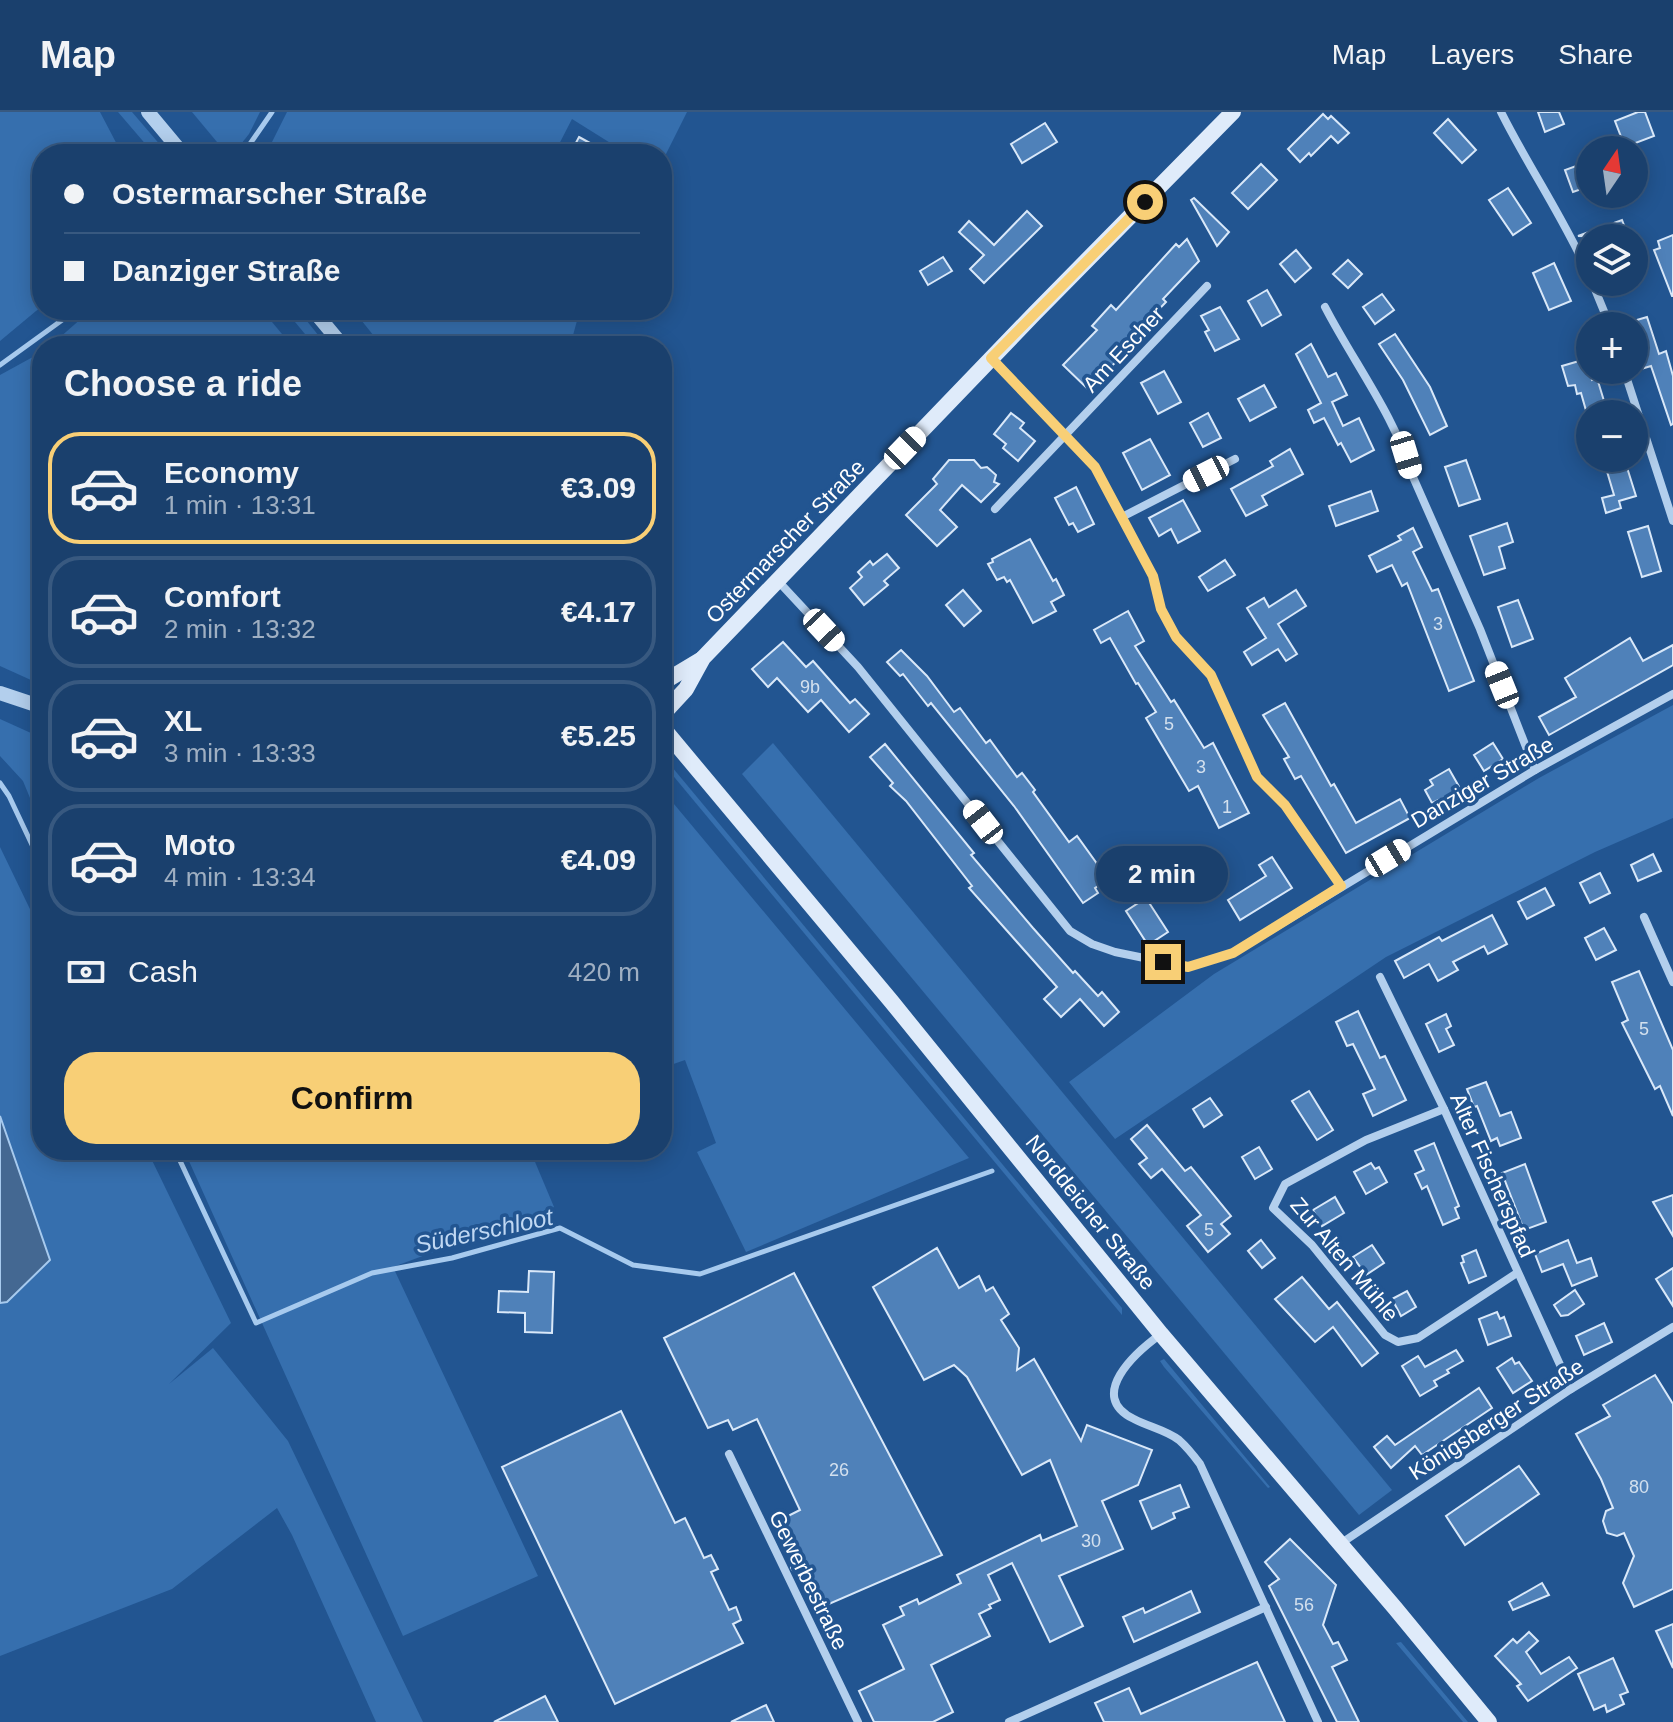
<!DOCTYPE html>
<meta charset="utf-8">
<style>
:root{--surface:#1a406d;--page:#234772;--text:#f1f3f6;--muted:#9fafc2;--line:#385980;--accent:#f8cf76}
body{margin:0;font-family:Helvetica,sans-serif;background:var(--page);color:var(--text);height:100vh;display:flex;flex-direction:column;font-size:30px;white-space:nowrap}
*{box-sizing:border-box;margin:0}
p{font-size:26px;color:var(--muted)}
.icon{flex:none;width:44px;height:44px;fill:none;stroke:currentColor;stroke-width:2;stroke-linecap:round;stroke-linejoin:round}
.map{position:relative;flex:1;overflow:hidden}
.sheet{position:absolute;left:32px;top:224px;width:640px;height:824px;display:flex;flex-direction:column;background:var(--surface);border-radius:32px;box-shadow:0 4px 20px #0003,0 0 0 2px var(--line)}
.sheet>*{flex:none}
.top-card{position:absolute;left:32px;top:32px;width:640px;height:176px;border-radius:32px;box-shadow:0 4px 20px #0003,0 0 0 2px var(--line);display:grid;align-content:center;height:176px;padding:0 32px;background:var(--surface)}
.needle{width:52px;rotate:13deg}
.controls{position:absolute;left:1576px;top:24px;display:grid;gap:16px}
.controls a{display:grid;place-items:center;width:72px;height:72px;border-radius:50%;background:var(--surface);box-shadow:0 4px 20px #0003,0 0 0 2px var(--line);font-size:40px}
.end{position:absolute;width:36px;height:36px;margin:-18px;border:10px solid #f8cf76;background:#111;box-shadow:0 0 0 4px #111}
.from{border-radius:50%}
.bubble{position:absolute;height:56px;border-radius:28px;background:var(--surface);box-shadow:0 4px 20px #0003,0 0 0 2px var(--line);font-size:26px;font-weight:600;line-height:56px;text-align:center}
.car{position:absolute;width:24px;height:48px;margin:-24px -12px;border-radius:10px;box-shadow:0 0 6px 2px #0007;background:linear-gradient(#fff 24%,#345 0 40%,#fff 0 76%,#345 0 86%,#fff 0)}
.top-card b{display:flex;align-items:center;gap:28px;height:76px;font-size:30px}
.top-card b+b{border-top:2px solid var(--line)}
.top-card i{width:20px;height:20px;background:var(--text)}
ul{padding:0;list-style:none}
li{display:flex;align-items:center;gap:24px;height:112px;margin:0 16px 12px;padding:0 16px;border:4px solid var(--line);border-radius:32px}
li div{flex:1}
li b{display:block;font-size:30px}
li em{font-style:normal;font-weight:600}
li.current{border-color:var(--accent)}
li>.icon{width:72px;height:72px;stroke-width:1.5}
h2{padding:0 32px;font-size:36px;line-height:96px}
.pay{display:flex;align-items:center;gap:20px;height:88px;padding:0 32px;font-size:30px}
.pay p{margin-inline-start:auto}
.cta{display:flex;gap:16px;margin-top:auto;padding:16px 32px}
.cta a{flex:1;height:92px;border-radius:32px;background:var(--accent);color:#111;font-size:32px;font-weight:600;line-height:92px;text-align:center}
header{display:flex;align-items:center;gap:48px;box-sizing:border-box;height:112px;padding:0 40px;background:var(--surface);border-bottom:2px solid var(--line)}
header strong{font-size:38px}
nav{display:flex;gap:44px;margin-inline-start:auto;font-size:28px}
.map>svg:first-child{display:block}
.green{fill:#366fae}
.water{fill:#446892;stroke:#a7caee;stroke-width:2}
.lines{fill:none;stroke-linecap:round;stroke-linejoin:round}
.stream{stroke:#a7caee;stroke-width:5}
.building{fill:#4f81b9;stroke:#d9e8f9;stroke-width:2}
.minor{stroke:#b3cfed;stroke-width:8}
.tertiary{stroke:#b3cfed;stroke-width:14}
.secondary{stroke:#dfebfa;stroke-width:16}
.route{stroke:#f8cf76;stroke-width:10}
.labels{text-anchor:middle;stroke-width:7;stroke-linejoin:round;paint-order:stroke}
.number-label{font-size:18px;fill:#d3e0ee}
.street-label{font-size:22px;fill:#fff;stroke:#225591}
.water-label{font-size:24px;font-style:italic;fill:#c0d8f3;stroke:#225591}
</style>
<header>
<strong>Map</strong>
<nav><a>Map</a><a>Layers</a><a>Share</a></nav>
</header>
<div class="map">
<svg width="1673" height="1610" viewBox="0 0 1673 1610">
<rect width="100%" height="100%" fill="#225591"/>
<g class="green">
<path d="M0,0H100L122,42H42V194L0,229Z"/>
<path d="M118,0H132L168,42H154Z"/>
<path d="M192,0H260L249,22L233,42H227Z"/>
<path d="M287,0H687L662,50V42H628L572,7L554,42H266Z"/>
<path d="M91,198H262L292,234H50Z"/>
<path d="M285,198H298L327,234H315Z"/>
<path d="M353,198H580L570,234H382Z"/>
<path d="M42,240V573L0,554V263Z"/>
<path d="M1673,593V706L1595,740L1386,845L1115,1027L1069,970L1214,862L1539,666Z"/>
<path d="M0,607L42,626V715L23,669L0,644Z"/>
<path d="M773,631L1392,1378L1359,1403L742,662Z"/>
<path d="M662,643L1122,1196V1203L665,654L662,650Z"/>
<path d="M669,686L969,1046L746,1140L697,1040L716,1031L685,948L662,956V689Z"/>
<path d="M0,735L42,822V1038H147L231,1211L169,1272L213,1236L288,1329L423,1610H376L292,1423L277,1396L172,1477L0,1544V1191L7,1190L49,1148L0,1004Z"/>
<path d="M184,1038H530L554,1095L393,1155L538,1464L403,1524Z"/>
<path d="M1164,1247L1270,1375L1268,1376L1164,1255L1160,1249Z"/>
<path d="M1401,1530L1468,1610H1463L1396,1531Z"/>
</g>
<path class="water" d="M0,1004L50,1148L7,1190L0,1191Z"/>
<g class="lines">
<g class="stream">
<path d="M243,42L272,0"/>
<path d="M0,253L76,198"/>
<path d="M0,671L9,684L42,754"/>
<path d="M175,1038L256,1211L372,1161L452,1146L560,1116L633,1153L700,1162L992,1059"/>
</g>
</g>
<g class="building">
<path d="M1538,0H1559L1564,12L1545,20Z"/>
<path d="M1638,0H1645L1654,24L1625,35L1615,9Z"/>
<path d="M1323,2L1328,7L1331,4L1349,21L1338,31L1331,24L1311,44L1309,41L1300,50L1288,37Z"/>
<path d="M1448,7L1476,38L1462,51L1434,21Z"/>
<path d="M1045,11L1057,30L1022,51L1011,32Z"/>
<path d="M579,25L610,42H570Z"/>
<path d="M1590,49V74L1573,80L1565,58Z"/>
<path d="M1261,52L1277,68L1248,97L1232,81Z"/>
<path d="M1508,76L1531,111L1513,123L1489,88Z"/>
<path d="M1194,86L1229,120L1217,134L1191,88Z"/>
<path d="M1027,99L1042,114L984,171L970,157L984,143L959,120L969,109L994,133Z"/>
<path d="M1622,108L1629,126L1578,124Z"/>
<path d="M1673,123V184H1672L1654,138L1660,136L1658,129Z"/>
<path d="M1187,127L1199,149L1163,187L1166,190L1139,218L1141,221L1090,279L1063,253L1097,218L1092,214L1111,193L1116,198L1176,132L1179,135Z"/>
<path d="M1296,138L1311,156L1295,170L1280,152Z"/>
<path d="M943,145L952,159L928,173L920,159Z"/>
<path d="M1348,148L1362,162L1348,176L1333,162Z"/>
<path d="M1554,151L1571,189L1549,198L1533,161Z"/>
<path d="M1267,178L1281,203L1262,214L1248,189Z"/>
<path d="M1382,182L1394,198L1375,212L1363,195Z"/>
<path d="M1220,195L1239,227L1215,239L1205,220L1209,218L1201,204Z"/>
<path d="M1647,205L1659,242L1666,239L1673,264V312L1671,313L1651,254L1641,257L1636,244L1640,243L1634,224V214H1631L1630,210Z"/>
<path d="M1395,222L1430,275L1447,314L1430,323L1403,268L1379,232Z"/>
<path d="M1311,232L1328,265L1336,261L1347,283L1332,290L1343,314L1359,306L1374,338L1351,350L1341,331L1338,333L1324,306L1314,311L1308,298L1321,291L1296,242Z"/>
<path d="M1586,247L1592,268L1597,266L1608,302H1587L1581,281L1577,282L1575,273L1568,274L1562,254Z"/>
<path d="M1164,259L1181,290L1158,302L1141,271Z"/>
<path d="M1264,273L1276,295L1250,309L1238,287Z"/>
<path d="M1011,301L1024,311L1020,316L1035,329L1018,349L1003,336L1006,332L994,322Z"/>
<path d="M1208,301L1221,326L1203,335L1190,311Z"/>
<path d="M1150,327L1170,363L1142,378L1123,341Z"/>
<path d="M1290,337L1303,362L1262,384L1267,393L1246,404L1231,377L1273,354L1270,349Z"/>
<path d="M1603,346H1624L1636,384L1619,389L1621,396L1606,401L1602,386L1614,383Z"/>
<path d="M949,348H974L981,356L987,355L996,363L994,370L999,372L981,390L962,373L940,398L957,415L937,434L906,403L937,372L933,367Z"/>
<path d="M1466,348L1480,387L1459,394L1445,355Z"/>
<path d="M1076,375L1094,412L1078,420L1073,411L1069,413L1055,386Z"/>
<path d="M1371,379L1378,399L1336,414L1329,394Z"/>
<path d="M1183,388L1200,419L1178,431L1171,417L1159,424L1149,406Z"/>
<path d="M1507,411L1513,430L1499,435L1505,456L1484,463L1470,424Z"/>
<path d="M1648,414L1661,459L1642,465L1628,420Z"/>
<path d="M1413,416L1422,435L1413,440L1432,479L1438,477L1474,569L1449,579L1407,471L1402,474L1392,453L1377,460L1369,444L1401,428L1398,424Z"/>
<path d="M1030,427L1053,469L1056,467L1064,483L1051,490L1056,499L1033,511L1010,468L1007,470L1004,465L997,468L988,452L993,450L992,447Z"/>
<path d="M887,442L899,456L884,469L888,473L864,493L850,476L862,465L858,460L870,449L873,453Z"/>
<path d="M1225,448L1235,463L1208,479L1199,465Z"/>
<path d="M963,478L981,499L964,514L946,493Z"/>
<path d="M1296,478L1306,494L1278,512L1297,542L1286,549L1278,537L1252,553L1244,540L1266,526L1247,496L1264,486L1269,495Z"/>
<path d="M1518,488L1533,527L1512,535L1498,495Z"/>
<path d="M1128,499L1144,529L1135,534L1171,590L1174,588L1204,636L1213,631L1249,701L1219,716L1198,674L1189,679L1146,606L1156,600L1138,571L1136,572L1110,526L1101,531L1094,518Z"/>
<path d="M1630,526L1643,549L1673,533V553L1549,623L1539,605L1576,585L1565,566Z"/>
<path d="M783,530L806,555L813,549L850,591L855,587L869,602L849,620L821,588L808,600L777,566L768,575L752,557Z"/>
<path d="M901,538L927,564L954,600L960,596L986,631L990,628L1017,665L1022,661L1035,678L1033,680L1069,730L1077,724L1108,767L1095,776L1098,781L1083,791L1014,694L931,591L928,594L903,562L900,564L887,550Z"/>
<path d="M1285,591L1331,674L1334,672L1356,711L1400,687L1410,706L1346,741L1301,664L1295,667L1284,647L1289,645L1263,603Z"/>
<path d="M1493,631L1503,647L1484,659L1474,643Z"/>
<path d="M885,632L974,741L971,743L1033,816L1073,861L1075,859L1098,884L1102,880L1119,900L1104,914L1080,887L1061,905L1044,887L1057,875L969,776L972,774L906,689L890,674L893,671L870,645Z"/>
<path d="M1449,657L1461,678L1432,691L1425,678L1433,673L1430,668Z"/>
<path d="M1653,742L1661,759L1638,769L1631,753Z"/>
<path d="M1272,745L1292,776L1240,808L1228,788L1266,764L1259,753Z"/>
<path d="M1600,761L1610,781L1590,791L1580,771Z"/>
<path d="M1545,776L1554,793L1527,807L1518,790Z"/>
<path d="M1146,786L1168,820L1148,833L1126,799Z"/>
<path d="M1492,803L1507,832L1488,842L1484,834L1453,850L1458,858L1438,869L1429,852L1404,866L1395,849L1439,825L1442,829Z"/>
<path d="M1604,816L1616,838L1596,848L1585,826Z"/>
<path d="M1639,859L1673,938V1004L1660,974L1655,977L1622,911L1628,908L1612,870Z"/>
<path d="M1358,899L1380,946L1385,944L1406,988L1373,1004L1363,982L1375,977L1353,932L1347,934L1336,910Z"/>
<path d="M1446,902L1451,914L1446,917L1454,933L1439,940L1426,912Z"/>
<path d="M1486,970L1500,1004L1511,1000L1521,1026L1500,1034L1497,1026L1491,1029L1477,994L1474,995L1467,977Z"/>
<path d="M1309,979L1333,1018L1317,1028L1292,989Z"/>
<path d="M1210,986L1222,1003L1204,1015L1193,997Z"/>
<path d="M1147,1013L1185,1059L1191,1055L1231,1104L1221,1112L1230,1122L1208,1140L1187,1114L1201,1103L1162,1057L1151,1066L1139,1052L1147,1046L1131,1027Z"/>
<path d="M1434,1031L1459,1094L1455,1096L1459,1106L1443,1113L1427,1074L1422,1077L1415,1062L1424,1058L1415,1039Z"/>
<path d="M1259,1035L1272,1057L1255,1067L1242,1045Z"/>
<path d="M1371,1051L1375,1057L1379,1055L1387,1070L1366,1082L1354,1060Z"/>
<path d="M1525,1052L1546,1110L1524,1118L1502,1061Z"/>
<path d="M1673,1083V1124L1653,1090Z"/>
<path d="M1335,1085L1344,1101L1322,1114L1313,1098Z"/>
<path d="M1261,1128L1275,1146L1262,1156L1248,1139Z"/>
<path d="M1568,1128L1577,1151L1591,1146L1597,1164L1572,1174L1563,1152L1542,1160L1535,1142Z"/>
<path d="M1372,1133L1384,1151L1366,1163L1353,1145Z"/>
<path d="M937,1136L959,1176L979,1164L986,1179L993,1175L1009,1202L1001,1208L1019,1236L1017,1258L1034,1247L1081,1329L1087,1313L1152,1338L1138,1373L1102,1389L1123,1437L1059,1464L1083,1514L1050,1530L1012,1451L988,1463L1000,1488L989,1493L991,1496L979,1502L990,1524L931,1553L953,1600L933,1610H874L859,1579L904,1557L883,1513L904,1503L900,1495L917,1487L919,1492L961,1471L957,1463L1040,1423L1042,1429L1077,1414L1050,1348L1022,1363L967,1265L954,1253L924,1268L873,1175Z"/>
<path d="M1476,1138L1486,1164L1469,1171L1461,1151L1464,1150L1462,1144Z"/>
<path d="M1673,1156V1194L1656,1167Z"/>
<path d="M529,1159L554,1160L552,1221L525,1220V1201L498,1200L499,1179L528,1180Z"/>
<path d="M794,1161L942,1443L822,1495L807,1464L793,1459L791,1456L796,1444L780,1408L800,1398L757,1307L733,1318L728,1308L708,1316L664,1226Z"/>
<path d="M1302,1165L1329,1197L1337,1190L1378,1241L1362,1254L1333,1215L1315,1230L1275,1187Z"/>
<path d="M1575,1178L1584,1192L1568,1203L1561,1204L1554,1193Z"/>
<path d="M1407,1179L1416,1195L1401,1204L1392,1187Z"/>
<path d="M1497,1200L1500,1207L1504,1205L1511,1224L1488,1233L1479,1207Z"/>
<path d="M1604,1211L1612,1230L1584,1243L1576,1224Z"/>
<path d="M1456,1238L1463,1249L1447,1258L1449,1261L1434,1269L1437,1274L1420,1284L1402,1254L1418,1244L1425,1255Z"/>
<path d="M1512,1246L1515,1252L1519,1250L1532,1269L1513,1281L1497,1256Z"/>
<path d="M1655,1263L1673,1292V1477L1634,1495L1623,1471L1634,1444L1624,1421L1617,1424L1607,1421L1603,1409L1606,1399L1613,1396L1601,1367L1576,1322L1610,1304L1603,1293Z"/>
<path d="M1479,1276L1492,1296L1422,1343L1415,1334L1391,1356L1374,1335L1387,1324L1395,1333Z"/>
<path d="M621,1299L675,1411L685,1406L704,1446L711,1443L718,1457L711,1460L729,1498L736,1495L741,1508L733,1512L743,1531L615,1592L502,1355Z"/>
<path d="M1519,1354L1539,1382L1465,1433L1446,1404Z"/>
<path d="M1180,1373L1189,1395L1173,1401L1175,1406L1152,1417L1140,1389Z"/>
<path d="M1290,1427L1336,1473L1323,1513L1333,1532L1338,1530L1347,1548L1332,1555L1359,1610H1337L1269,1474L1279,1467L1265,1450Z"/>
<path d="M1542,1471L1549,1483L1513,1498L1509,1490Z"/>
<path d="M1191,1479L1200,1500L1134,1530L1123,1505L1143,1496L1145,1501Z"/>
<path d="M1673,1512V1556L1656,1519Z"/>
<path d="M1529,1520L1538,1529L1526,1540L1541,1562L1569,1545L1577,1556L1528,1589L1517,1574L1521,1572L1495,1544L1513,1527L1517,1531Z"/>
<path d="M1613,1546L1628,1580L1620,1583L1624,1592L1607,1600L1605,1593L1594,1598L1578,1562Z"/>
<path d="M1257,1550L1285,1610H1104L1095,1591L1129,1576L1141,1602Z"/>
<path d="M545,1584L558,1610H494Z"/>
<path d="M766,1593L774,1610H731Z"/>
</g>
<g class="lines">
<g class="minor">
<path d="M1501,0C1529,56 1565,108 1590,165"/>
<path d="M1592,170L1610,214"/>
<path d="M1325,195C1354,251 1395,304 1413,365L1480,517L1535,658"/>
<path d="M991,246L1095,355L1153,464L1161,497L1176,525L1211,563L1257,665L1285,693L1341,774"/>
<path d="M1624,258L1673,409"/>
<path d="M995,397L1207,174"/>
<path d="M1122,405L1235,347"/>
<path d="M778,469L858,555L1070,819L1092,832L1115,840L1188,855L1233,841L1535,658L1673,582"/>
<path d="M1644,805L1673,870"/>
<path d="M1380,865L1444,997L1571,1277"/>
<path d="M1444,997L1366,1028L1285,1072L1273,1096L1312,1133L1385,1223L1398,1230L1418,1226L1517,1161"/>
<path d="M1161,1222C1136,1240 1086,1284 1134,1307C1149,1315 1166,1318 1179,1328C1187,1335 1194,1344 1200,1352L1318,1610"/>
<path d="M729,1342L858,1610"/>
<path d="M1340,1432L1571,1277L1673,1215"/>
<path d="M1009,1610L1266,1495"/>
</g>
<g class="tertiary">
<path d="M148,0L183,42"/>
<path d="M313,198L343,234"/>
<path d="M0,581L42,595"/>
</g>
<g class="secondary">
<path d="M662,571L702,547"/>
<path d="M662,603L686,577L703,546L1034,202L1233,0"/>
<path d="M662,615L891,889L1161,1222L1395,1496L1489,1610"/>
</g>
</g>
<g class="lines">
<path class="route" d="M1145,90L991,246L1095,355L1153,464L1161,497L1176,525L1211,563L1257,665L1285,693L1341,774L1233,841L1188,855L1163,850"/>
</g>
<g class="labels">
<g class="number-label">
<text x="1438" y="518">3</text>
<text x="810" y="581">9b</text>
<text x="1169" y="618">5</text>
<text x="1201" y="661">3</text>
<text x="1227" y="701">1</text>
<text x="1644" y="923">5</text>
<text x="1209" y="1124">5</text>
<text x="839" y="1364">26</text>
<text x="1639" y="1381">80</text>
<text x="1091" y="1435">30</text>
<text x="1304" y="1499">56</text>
</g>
<g class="street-label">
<text transform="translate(1123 237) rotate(-47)" y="8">Am Escher</text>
<text transform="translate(785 429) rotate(-46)" y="8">Ostermarscher Straße</text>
<text transform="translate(1482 670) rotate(-30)" y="8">Danziger Straße</text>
<text transform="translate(1493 1063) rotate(66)" y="8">Alter Fischerspfad</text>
<text transform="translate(1091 1100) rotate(51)" y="8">Norddeicher Straße</text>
<text transform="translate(1345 1147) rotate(50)" y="8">Zur Alten Mühle</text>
<text transform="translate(1496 1307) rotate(-33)" y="8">Königsberger Straße</text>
<text transform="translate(809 1468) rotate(64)" y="8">Gewerbestraße</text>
</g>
<g class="water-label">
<text transform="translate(484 1119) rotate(-12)" y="8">Süderschloot</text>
</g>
</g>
</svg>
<div class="controls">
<a><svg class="needle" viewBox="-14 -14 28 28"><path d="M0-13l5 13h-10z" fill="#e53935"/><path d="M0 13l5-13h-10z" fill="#9fafc2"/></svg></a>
<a><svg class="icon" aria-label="layers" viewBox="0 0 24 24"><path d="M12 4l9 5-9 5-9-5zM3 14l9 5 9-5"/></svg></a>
<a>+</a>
<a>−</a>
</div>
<i class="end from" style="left:1145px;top:90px"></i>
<i class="end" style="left:1163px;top:850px"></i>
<div class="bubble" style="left:1096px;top:734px;width:132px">2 min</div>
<i class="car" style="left:905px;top:336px;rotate:44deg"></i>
<i class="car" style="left:1406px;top:343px;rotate:163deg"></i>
<i class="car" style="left:1206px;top:362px;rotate:243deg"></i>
<i class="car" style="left:824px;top:518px;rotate:137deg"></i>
<i class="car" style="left:1502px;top:573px;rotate:338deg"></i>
<i class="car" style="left:983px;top:710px;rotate:322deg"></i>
<i class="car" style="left:1388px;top:746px;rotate:59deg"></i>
<div class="top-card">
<b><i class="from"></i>Ostermarscher Straße</b>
<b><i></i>Danziger Straße</b>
</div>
<section class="sheet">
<h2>Choose a ride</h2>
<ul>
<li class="current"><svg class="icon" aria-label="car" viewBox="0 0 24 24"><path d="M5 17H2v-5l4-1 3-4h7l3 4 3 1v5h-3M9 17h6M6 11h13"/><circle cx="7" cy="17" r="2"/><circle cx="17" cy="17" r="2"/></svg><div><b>Economy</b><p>1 min · 13:31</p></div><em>€3.09</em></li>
<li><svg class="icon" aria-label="car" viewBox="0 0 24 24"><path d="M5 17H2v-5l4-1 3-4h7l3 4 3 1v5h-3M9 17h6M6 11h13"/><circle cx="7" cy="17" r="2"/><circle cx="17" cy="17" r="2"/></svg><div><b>Comfort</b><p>2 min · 13:32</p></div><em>€4.17</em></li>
<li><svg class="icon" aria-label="car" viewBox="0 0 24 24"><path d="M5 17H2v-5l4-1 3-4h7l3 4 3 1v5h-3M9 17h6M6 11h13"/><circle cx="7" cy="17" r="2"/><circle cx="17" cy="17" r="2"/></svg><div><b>XL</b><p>3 min · 13:33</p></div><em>€5.25</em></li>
<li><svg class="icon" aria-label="car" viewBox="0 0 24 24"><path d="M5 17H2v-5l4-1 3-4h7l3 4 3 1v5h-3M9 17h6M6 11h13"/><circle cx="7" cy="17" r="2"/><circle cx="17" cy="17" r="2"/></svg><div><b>Moto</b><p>4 min · 13:34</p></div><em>€4.09</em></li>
</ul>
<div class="pay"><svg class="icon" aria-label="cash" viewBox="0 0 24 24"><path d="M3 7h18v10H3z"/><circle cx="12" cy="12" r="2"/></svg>Cash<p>420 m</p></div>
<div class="cta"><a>Confirm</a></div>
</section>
</div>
